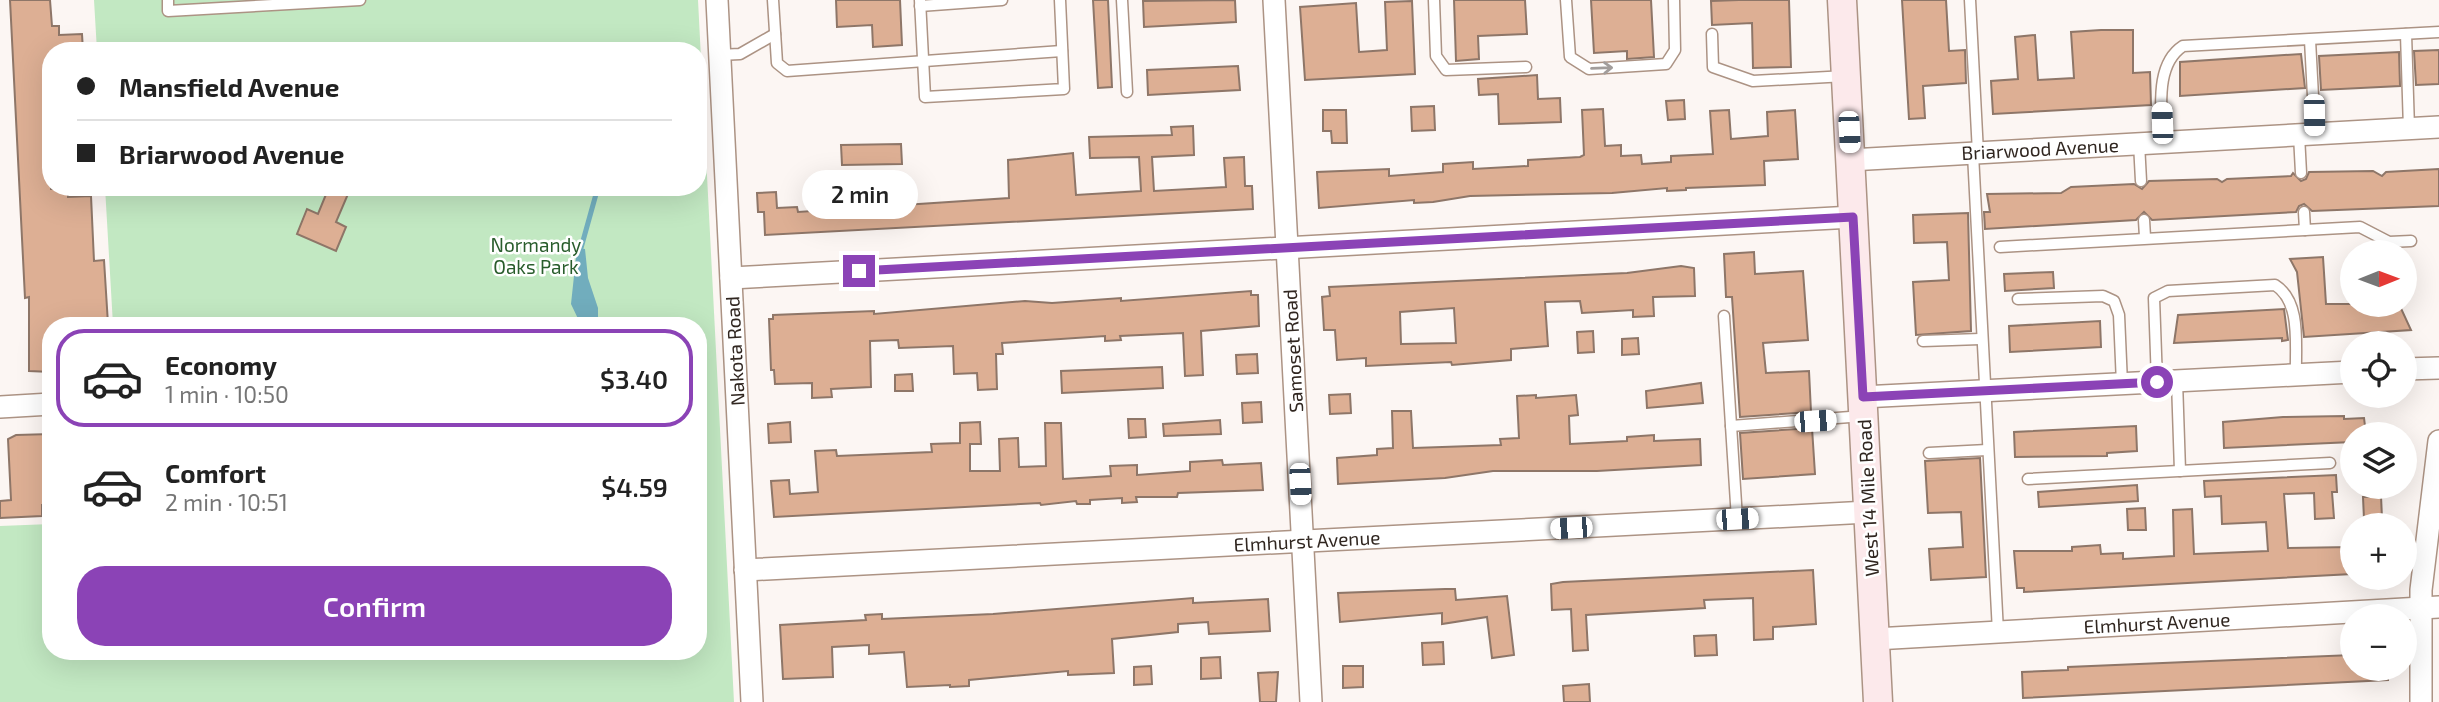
<!DOCTYPE html>
<meta charset="utf-8">
<style>
:root{--surface:#fff;--page:#f6f6f6;--text:#222;--muted:#767676;--line:#e0e0e0;--accent:#8b43b6}
body{margin:0;font-family:"Exo 2",sans-serif;background:var(--page);color:var(--text);height:100vh;display:flex;flex-direction:column;font-size:26px;white-space:nowrap}
*{box-sizing:border-box;margin:0}
p{font-size:23px;color:var(--muted)}
.icon{flex:none;width:38px;height:38px;fill:none;stroke:currentColor;stroke-width:2;stroke-linecap:round;stroke-linejoin:round}
.map{position:relative;flex:1;overflow:hidden}
.drawer{position:absolute;left:42px;top:317px;width:665px;height:343px;display:flex;flex-direction:column;background:var(--surface);border-radius:28px;box-shadow:0 7px 28px #0002}
.drawer>*{flex:none}
.banner{position:absolute;left:42px;top:42px;width:665px;height:154px;border-radius:28px;box-shadow:0 7px 28px #0002;display:grid;align-content:center;height:154px;padding:0 35px;background:var(--surface)}
.needle{width:46px;rotate:89deg}
.tools{position:absolute;left:2340px;top:240px;display:grid;gap:14px}
.tools a{display:grid;place-items:center;width:77px;height:77px;border-radius:50%;background:var(--surface);box-shadow:0 7px 28px #0002;font-size:35px}
.end{position:absolute;width:32px;height:32px;margin:-16px;border:9px solid #8b43b6;background:#fff;box-shadow:0 0 0 4px #fff}
.from{border-radius:50%}
.bubble{position:absolute;height:49px;border-radius:24px;background:var(--surface);box-shadow:0 7px 28px #0002;font-size:23px;font-weight:600;line-height:49px;text-align:center}
.car{position:absolute;width:21px;height:42px;margin:-21px -10px;border-radius:9px;box-shadow:0 0 5px 2px #0007;background:linear-gradient(#fff 24%,#345 0 40%,#fff 0 76%,#345 0 86%,#fff 0)}
.banner b{display:flex;align-items:center;gap:24px;height:66px;font-size:26px}
.banner b+b{border-top:2px solid var(--line)}
.banner i{width:18px;height:18px;background:var(--text)}
ul{padding:12px 0 0;list-style:none}
li{display:flex;align-items:center;gap:21px;height:98px;margin:0 14px 10px;padding:0 21px;border:4px solid transparent;border-radius:28px}
li div{flex:1}
li b{display:block;font-size:26px}
li em{font-style:normal;font-weight:600}
li.active{border-color:var(--accent)}
li>.icon{width:63px;height:63px;stroke-width:1.5}
.primary-button{display:flex;gap:14px;margin-top:auto;padding:14px 35px}
.primary-button a{flex:1;height:80px;border-radius:28px;background:var(--accent);color:#fff;font-size:28px;font-weight:600;line-height:80px;text-align:center}
.map>svg:first-child{display:block}
.green{fill:#c2e8c2}
.water{fill:#71adbd}
.lines{fill:none;stroke-linecap:round;stroke-linejoin:round}
.stream{stroke:#71adbd;stroke-width:5}
.building{fill:#ddaf94;stroke:#8e7668;stroke-width:2;fill-rule:evenodd}
.service-casing{stroke:#ac9384;stroke-width:13}
.minor-casing{stroke:#ac9384;stroke-width:24}
.secondary-casing{stroke:#ac9384;stroke-width:31}
.service{stroke:#fff;stroke-width:10}
.minor{stroke:#fff;stroke-width:21}
.secondary{stroke:#fce9eb;stroke-width:28}
.oneway{stroke:#a29d9b}
.route{stroke:#8b43b6;stroke-width:9}
.labels{text-anchor:middle;stroke-width:5;stroke-linejoin:round;paint-order:stroke}
.street-label{font-size:19px;fill:#302620;stroke:#fff}
.park-label{font-size:19px;fill:#295d2c;stroke:#fff}
</style>
<div class="map">
<svg width="2439" height="702" viewBox="0 0 2439 702">
<rect width="100%" height="100%" fill="#fcf6f3"/>
<path class="green" d="M94,0H698L734,702H0V526L51,524V651H698V326L113,325L105,187H698V51H97Z"/>
<g class="water">
<path d="M577,248L585,249L588,278L598,308V325H581L571,304Z"/>
<path d="M698,571C709,584 707,599 704,615L698,618Z"/>
</g>
<g class="lines">
<path class="stream" d="M581,248L598,187"/>
</g>
<g class="building">
<path d="M10,0H50L52,26H59V35L82,34L83,51H51V189L68,188V197L91,196L94,261L104,260L108,324L51,326V372L29,371V297L25,298Z"/>
<path d="M836,0H900L902,45L873,47L872,25L837,27Z"/>
<path d="M1093,0H1108L1112,87L1098,88Z"/>
<path d="M1235,0L1236,22L1144,27L1143,1Z"/>
<path d="M1454,0H1525L1527,34L1478,36L1479,59L1456,61Z"/>
<path d="M1591,0H1651L1654,57L1627,59V51L1594,53Z"/>
<path d="M1739,0H1789L1791,67L1753,68L1752,23L1712,25L1711,1Z"/>
<path d="M1902,0H1946L1949,51L1965,50L1966,83L1923,86L1925,118L1909,119Z"/>
<path d="M1412,1L1415,74L1305,80L1300,7L1356,3L1359,52L1387,50L1385,2Z"/>
<path d="M2101,30H2133V73L2150,72L2151,105L1993,114L1991,81L2018,79L2015,37L2035,35L2038,80L2074,78L2071,32Z"/>
<path d="M2439,50V84L2416,85L2414,51Z"/>
<path d="M2399,52L2400,86L2321,90L2319,56Z"/>
<path d="M2301,54L2305,88L2180,96V62Z"/>
<path d="M1238,66L1240,90L1148,95L1147,70Z"/>
<path d="M1537,75L1538,99L1560,98L1561,122L1499,124L1498,94L1479,95L1478,79Z"/>
<path d="M1684,100L1685,119L1668,120L1666,101Z"/>
<path d="M1434,106L1435,130L1412,131L1411,107Z"/>
<path d="M1603,109L1605,146L1621,145V156L1641,155L1642,164L1671,162V156L1713,154L1710,111L1729,110L1731,139L1768,136L1767,112L1795,110L1798,159L1764,161L1765,185L1686,188V190L1667,191V188L1612,193L1470,196L1433,202L1414,203V200L1319,208L1317,172L1389,169V176L1443,172V164L1473,162V169L1528,166V160L1580,157L1584,155L1582,110Z"/>
<path d="M1323,110H1346L1347,143H1332L1331,131H1323Z"/>
<path d="M1193,126L1194,155L1152,157L1154,191L1226,187L1224,158L1244,157L1245,186H1252L1253,209L765,235L764,212H758L757,193L776,192L777,208L797,207L798,212L1009,198L1008,160L1073,153L1076,195L1141,191L1139,157L1090,158L1089,137L1172,135L1171,127Z"/>
<path d="M901,144L902,164L842,165L841,145Z"/>
<path d="M2439,169V206L2312,211L2304,204L2299,206L2296,212L2152,220L2144,212L2136,220L1985,229L1984,212H1990L1987,194L2061,193L2071,187L2134,184L2142,189L2149,181L2217,179L2222,182L2227,179L2291,176L2293,173L2301,181L2306,179L2309,172L2373,171L2382,176L2386,172Z"/>
<path d="M329,187H351L336,222L346,227L336,251L297,234L307,209L318,214Z"/>
<path d="M1968,213L1971,331L1916,335L1913,282L1949,280L1947,242L1914,243L1913,215Z"/>
<path d="M1754,252L1755,274L1803,271L1808,340L1763,343L1766,373L1809,371L1811,412L1740,417L1732,297H1726L1724,254Z"/>
<path d="M2323,257L2326,304H2399L2411,330L2304,337L2297,272L2290,259Z"/>
<path d="M1681,266L1694,268L1695,296L1653,297L1654,316L1633,317V310L1582,313L1580,301L1545,302L1548,346L1511,349V360L1452,365L1451,362L1366,366V358L1337,360L1335,330H1324L1322,297L1330,296L1329,287L1627,273ZM1454,308L1456,343L1401,344L1400,312Z"/>
<path d="M2053,272L2054,288L2005,291L2004,274Z"/>
<path d="M1251,291V295H1258L1259,326L1201,331L1203,375L1185,376L1183,333L1120,336L1121,340L1105,341V336L1002,343L1003,354H996L997,389L978,390L977,373L954,374L953,346L899,348L898,340L870,341L871,387L831,389L832,397L812,398V383L775,384L774,370H771L769,319H773V315L874,311V314L1025,301L1052,303L1121,298V301Z"/>
<path d="M2284,309L2288,340L2282,341V338L2174,343L2178,315Z"/>
<path d="M2100,321L2101,347L2010,352L2009,326Z"/>
<path d="M1593,331L1594,352L1578,353L1577,332Z"/>
<path d="M1638,338L1639,354L1622,355V339Z"/>
<path d="M1257,354L1258,373L1237,374L1236,355Z"/>
<path d="M1162,367L1163,388L1062,393L1061,371Z"/>
<path d="M912,374L913,391H895V375Z"/>
<path d="M1701,383L1703,403L1647,408L1646,391Z"/>
<path d="M1350,394L1351,413L1330,414L1329,395Z"/>
<path d="M1536,395V398L1576,395L1578,415L1569,416L1570,444L1627,441V437L1654,435V441L1700,439L1701,465L1597,471H1493L1445,478L1338,484L1337,458L1377,455V449L1393,448L1392,411H1411L1413,448L1501,445L1500,439L1519,438L1517,396Z"/>
<path d="M1261,402L1262,422L1243,423L1242,403Z"/>
<path d="M2344,416V419L2364,418L2366,434H2352V442L2224,448L2223,422L2283,417Z"/>
<path d="M1128,419H1145L1146,437L1129,438Z"/>
<path d="M1220,420L1221,434L1164,436L1163,424Z"/>
<path d="M790,422L791,442L769,443L768,424Z"/>
<path d="M980,422L981,444H970V471H1000L999,439L1018,438L1019,467L1046,466L1045,423H1061L1063,479L1111,476L1110,466L1137,465V475L1190,471V462L1222,460L1223,465L1261,463L1263,490L1178,493L1177,497H1136L1137,502L1122,503V498L1090,500V504H1077L1076,501L1041,505L1040,503L774,517L771,481L789,480L790,494L818,492L815,451L836,450L837,456L932,452L931,444L960,443V423Z"/>
<path d="M2136,426L2137,451L2107,453V456L2015,457L2014,432Z"/>
<path d="M1812,428L1815,474L1743,479L1740,433Z"/>
<path d="M51,434V505H42V516L0,518V501L11,500L8,439L16,435Z"/>
<path d="M1980,458L1986,577L1931,580L1929,549L1963,547L1961,512L1928,513L1925,461Z"/>
<path d="M2336,475L2337,492H2332L2334,518L2315,519L2314,493L2284,494L2288,548L2352,547V574L2024,592V588H2017L2014,551H2072V547L2100,545L2101,554L2123,553V559L2174,556L2173,510L2192,509L2194,554L2268,551L2266,522L2222,524L2221,496L2205,497L2204,481Z"/>
<path d="M2137,485L2138,501L2039,507L2038,492Z"/>
<path d="M2381,496L2382,518L2364,519L2363,497Z"/>
<path d="M2145,508L2146,530H2128L2127,509Z"/>
<path d="M1813,570L1816,624L1773,627V639L1754,640L1753,598L1704,600L1705,608L1586,615L1588,650L1573,651L1571,609L1552,610L1551,584L1563,582Z"/>
<path d="M1445,589H1455L1456,600L1507,596L1514,655L1492,658L1487,617L1442,624V613L1340,622L1338,593Z"/>
<path d="M1193,598V603L1268,599L1270,631L1209,634L1208,622L1178,624V632L1112,639L1114,673L1068,675V671L969,680V686L950,687V685L907,687L904,652L869,654V645L832,647L833,677L783,679L780,625L866,620L865,615L882,614V619L993,614Z"/>
<path d="M1716,635L1717,655L1695,656L1694,636Z"/>
<path d="M1443,642L1444,664L1423,665L1422,643Z"/>
<path d="M2352,655V668H2387L2388,680L2023,698L2022,672L2068,670V667Z"/>
<path d="M1220,657L1221,678L1201,679V658Z"/>
<path d="M1151,666L1152,684L1134,685V667Z"/>
<path d="M1343,666H1363V687L1343,688Z"/>
<path d="M1278,672L1276,702H1260L1258,673Z"/>
<path d="M1589,684L1590,702H1564L1563,686Z"/>
</g>
<g class="lines">
<g class="service-casing">
<g id="service">
<path d="M168,0V11L360,0"/>
<path d="M773,0L777,63L787,71L1062,51"/>
<path d="M920,0L925,97L1064,89L1060,0"/>
<path d="M1122,0L1127,92"/>
<path d="M1434,0L1436,56L1446,70L1526,67"/>
<path d="M1566,0L1570,57L1589,69L1666,64L1675,50L1674,0"/>
<path d="M1970,0L1978,153"/>
<path d="M920,6L1002,0"/>
<path d="M1712,34L1713,67L1753,81L1846,76"/>
<path d="M2406,34L2409,129"/>
<path d="M2310,40L2315,134"/>
<path d="M719,55L740,54L775,34"/>
<path d="M2299,135L2301,173"/>
<path d="M2162,142C2162,111 2154,65 2183,46L2439,32"/>
<path d="M2139,143L2141,181"/>
<path d="M1973,154L1998,632"/>
<path d="M2304,212L2305,230L2360,227L2389,242L2411,241"/>
<path d="M2144,220L2145,237"/>
<path d="M2000,247L2305,230"/>
<path d="M2018,299L2103,296L2114,301L2119,315L2122,384"/>
<path d="M1724,316L1737,519"/>
<path d="M1923,341L1980,339"/>
<path d="M2177,381L2180,471"/>
<path d="M2157,382L2154,298L2168,291L2275,285C2302,302 2295,346 2296,375"/>
<path d="M1731,426L1863,416"/>
<path d="M1929,453L1987,450"/>
<path d="M2028,479L2330,463"/>
</g>
</g>
<g class="minor-casing">
<g id="minor">
<path d="M717,0L752,702"/>
<path d="M1274,0L1311,702"/>
<path d="M1850,160L2439,127"/>
<path d="M731,278L1853,217"/>
<path d="M2404,369L2439,368"/>
<path d="M1862,397L2352,372"/>
<path d="M0,407L51,404"/>
<path d="M745,570L1868,512"/>
<path d="M1875,639L2439,607"/>
<path d="M2421,702V590L2439,441"/>
</g>
</g>
<g class="secondary-casing">
<path id="secondary" d="M1842,0L1878,702"/>
</g>
<use href="#service" class="service"/>
<use href="#minor" class="minor"/>
<use href="#secondary" class="secondary"/>
</g>
<defs><path id="oneway-shaft" d="M-6 0H5M1.5-3L5.5 0L1.5 3" fill="none" stroke-width="1.6" stroke-linecap="round" stroke-linejoin="round" transform="scale(1.75)"/></defs>
<use class="oneway" href="#oneway-shaft" transform="translate(1602 68) rotate(-2)"/>
<g class="lines">
<path class="route" d="M859,271L1853,217L1863,397L2157,382"/>
</g>
<g class="labels">
<g class="street-label">
<text transform="translate(2040 149) rotate(-3)" y="7">Briarwood Avenue</text>
<text transform="translate(735 351) rotate(-93)" y="7">Nakota Road</text>
<text transform="translate(1293 351) rotate(-93)" y="7">Samoset Road</text>
<text transform="translate(1868 498) rotate(-93)" y="7">West 14 Mile Road</text>
<text transform="translate(1307 541) rotate(-3)" y="7">Elmhurst Avenue</text>
<text transform="translate(2157 623) rotate(-3)" y="7">Elmhurst Avenue</text>
</g>
<g class="park-label">
<text x="536" y="252">Normandy<tspan x="536" dy="22">Oaks Park</tspan></text>
</g>
</g>
</svg>
<div class="tools">
<a><svg class="needle" viewBox="-14 -14 28 28"><path d="M0-13l5 13h-10z" fill="#e53935"/><path d="M0 13l5-13h-10z" fill="#767676"/></svg></a>
<a><svg class="icon" aria-label="locate" viewBox="0 0 24 24"><circle cx="12" cy="12" r="6"/><path d="M12 2v4M12 18v4M2 12h4M18 12h4"/></svg></a>
<a><svg class="icon" aria-label="layers" viewBox="0 0 24 24"><path d="M12 4l9 5-9 5-9-5zM3 14l9 5 9-5"/></svg></a>
<a>+</a>
<a>−</a>
</div>
<i class="end from" style="left:2157px;top:382px"></i>
<i class="end" style="left:859px;top:271px"></i>
<div class="bubble" style="left:802px;top:170px;width:116px">2 min</div>
<i class="car" style="left:2314px;top:115px;rotate:179deg"></i>
<i class="car" style="left:2162px;top:123px;rotate:358deg"></i>
<i class="car" style="left:1849px;top:132px;rotate:177deg"></i>
<i class="car" style="left:1815px;top:421px;rotate:86deg"></i>
<i class="car" style="left:1300px;top:484px;rotate:177deg"></i>
<i class="car" style="left:1737px;top:519px;rotate:87deg"></i>
<i class="car" style="left:1571px;top:528px;rotate:267deg"></i>
<div class="banner">
<b><i class="from"></i>Mansfield Avenue</b>
<b><i></i>Briarwood Avenue</b>
</div>
<section class="drawer">
<ul>
<li class="active"><svg class="icon" aria-label="car" viewBox="0 0 24 24"><path d="M5 17H2v-5l4-1 3-4h7l3 4 3 1v5h-3M9 17h6M6 11h13"/><circle cx="7" cy="17" r="2"/><circle cx="17" cy="17" r="2"/></svg><div><b>Economy</b><p>1 min · 10:50</p></div><em>$3.40</em></li>
<li><svg class="icon" aria-label="car" viewBox="0 0 24 24"><path d="M5 17H2v-5l4-1 3-4h7l3 4 3 1v5h-3M9 17h6M6 11h13"/><circle cx="7" cy="17" r="2"/><circle cx="17" cy="17" r="2"/></svg><div><b>Comfort</b><p>2 min · 10:51</p></div><em>$4.59</em></li>
</ul>
<div class="primary-button"><a>Confirm</a></div>
</section>
</div>
